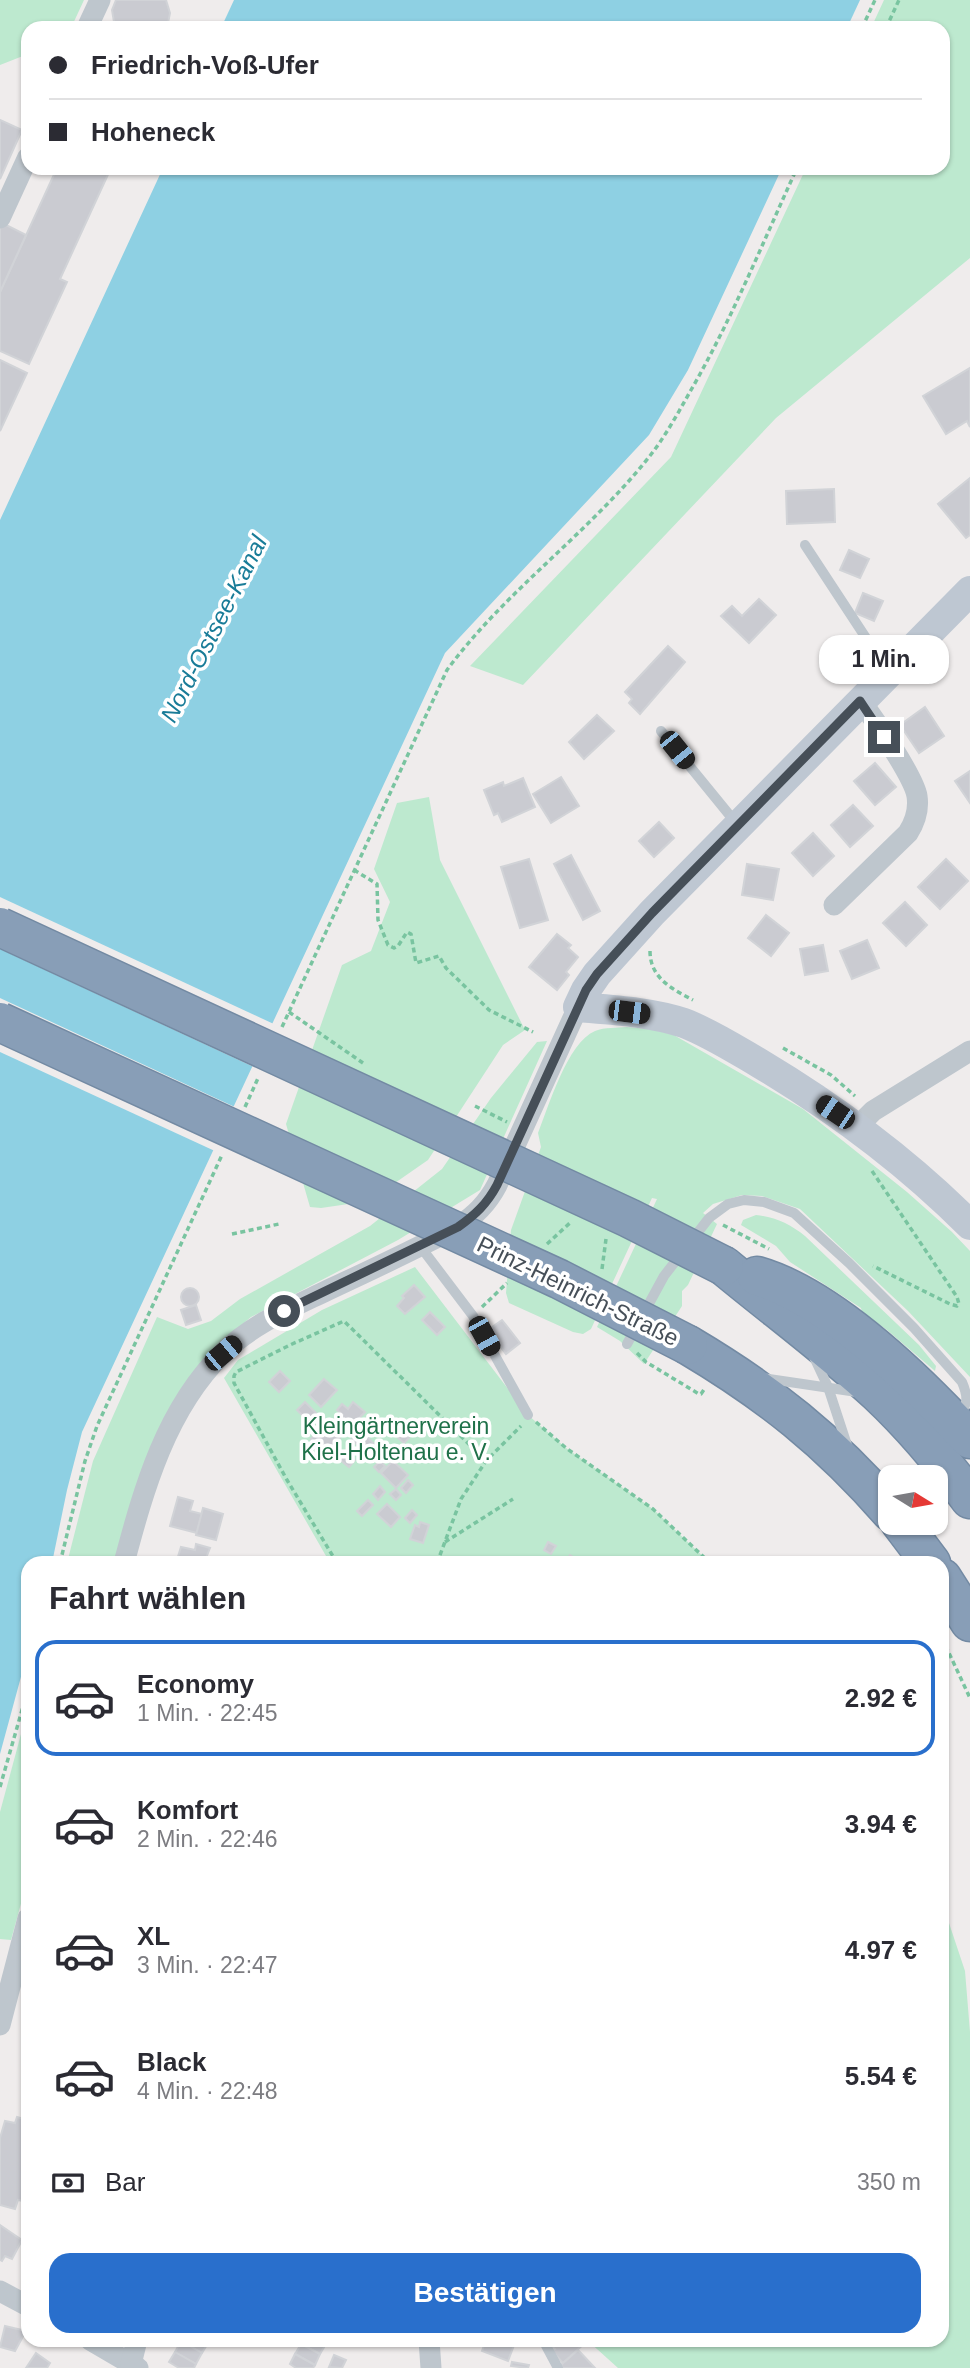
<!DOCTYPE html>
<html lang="de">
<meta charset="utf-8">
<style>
:root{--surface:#fff;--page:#f7f7f7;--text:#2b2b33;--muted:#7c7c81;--line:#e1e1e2;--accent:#296fcc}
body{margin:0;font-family:Helvetica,sans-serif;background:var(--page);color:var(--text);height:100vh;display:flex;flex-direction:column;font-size:26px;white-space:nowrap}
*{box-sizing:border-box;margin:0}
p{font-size:23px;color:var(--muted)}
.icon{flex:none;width:38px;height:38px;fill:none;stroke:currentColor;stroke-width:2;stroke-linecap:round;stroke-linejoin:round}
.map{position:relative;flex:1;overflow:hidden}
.side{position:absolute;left:21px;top:1556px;width:928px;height:791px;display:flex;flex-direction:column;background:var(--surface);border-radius:21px;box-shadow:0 2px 5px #0004}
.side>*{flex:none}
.top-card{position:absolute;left:21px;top:21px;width:929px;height:154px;border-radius:21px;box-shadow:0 2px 5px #0004;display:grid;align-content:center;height:154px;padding:0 28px;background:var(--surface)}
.needle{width:46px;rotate:101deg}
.buttons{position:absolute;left:878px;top:1465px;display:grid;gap:14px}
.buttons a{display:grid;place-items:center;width:70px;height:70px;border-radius:14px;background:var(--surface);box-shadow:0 2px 5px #0004;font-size:35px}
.end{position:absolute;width:32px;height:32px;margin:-16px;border:9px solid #464f58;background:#fff;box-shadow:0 0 0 4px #fff}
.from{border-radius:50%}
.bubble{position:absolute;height:49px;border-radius:21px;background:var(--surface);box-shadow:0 2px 5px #0004;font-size:23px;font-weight:700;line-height:49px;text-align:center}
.car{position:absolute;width:21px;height:42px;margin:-21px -10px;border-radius:9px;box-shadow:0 0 5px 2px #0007;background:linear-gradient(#222 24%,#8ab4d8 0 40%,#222 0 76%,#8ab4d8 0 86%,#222 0)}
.top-card b{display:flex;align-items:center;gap:24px;height:66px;font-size:26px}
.top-card b+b{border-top:2px solid var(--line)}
.top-card i{width:18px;height:18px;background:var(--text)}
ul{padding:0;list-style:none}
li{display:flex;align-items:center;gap:21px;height:116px;margin:0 14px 10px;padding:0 14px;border:4px solid transparent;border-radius:21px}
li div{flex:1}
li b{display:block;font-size:26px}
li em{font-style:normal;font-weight:700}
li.selected{border-color:var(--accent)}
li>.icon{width:63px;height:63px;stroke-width:1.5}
h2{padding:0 28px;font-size:32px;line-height:84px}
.pay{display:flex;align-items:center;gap:18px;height:77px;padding:0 28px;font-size:26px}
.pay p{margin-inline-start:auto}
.action{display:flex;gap:14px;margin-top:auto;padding:14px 28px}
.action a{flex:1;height:80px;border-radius:21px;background:var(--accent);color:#fff;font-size:28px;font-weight:700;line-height:80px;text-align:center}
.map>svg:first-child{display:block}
.green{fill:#bde9cf}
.water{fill:#8ed0e3}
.pier{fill:#efecec}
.building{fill:#cacbd1;stroke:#d1d3d7;stroke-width:2}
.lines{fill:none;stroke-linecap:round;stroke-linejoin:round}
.highway-casing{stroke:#738aa3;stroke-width:41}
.path{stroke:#79c4a0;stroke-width:3.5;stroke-dasharray:5 3.5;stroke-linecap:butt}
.lane{stroke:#bec6cd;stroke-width:10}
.street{stroke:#bec6cd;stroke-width:21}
.secondary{stroke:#bec7d2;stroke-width:30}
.highway{stroke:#889eb7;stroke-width:38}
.highway-bridge-casing{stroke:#738aa3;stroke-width:41;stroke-linecap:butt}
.highway-bridge{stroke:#889eb7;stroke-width:38}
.route{stroke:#464f58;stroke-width:9}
.labels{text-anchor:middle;stroke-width:7;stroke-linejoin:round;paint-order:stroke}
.street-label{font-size:23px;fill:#464f58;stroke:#fff}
.park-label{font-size:23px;fill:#1f7149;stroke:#fff}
.water-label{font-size:24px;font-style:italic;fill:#197c98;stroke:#fff}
</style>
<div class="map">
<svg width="970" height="2368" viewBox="0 0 970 2368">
<rect width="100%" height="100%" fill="#efecec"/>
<g class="green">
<path d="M0,0H84L71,28H28V54L0,65Z"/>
<path d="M884,0H970V258L776,418L523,685L470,666L671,457L806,168H943V28H871Z"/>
<path d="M429,797L440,860L525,1030L503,1045L428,1160L369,1201L321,1208L310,1207L286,1124L342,965L371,951L390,902L374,869L397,803Z"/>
<path d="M627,1027L648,1029L672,1034L803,1109L907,1192L952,1232L970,1251V1377L908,1311L800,1209L762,1196L742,1195L713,1204L703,1213L717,1224L688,1285L682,1291V1306L644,1364L620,1341L597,1327L657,1199L652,1198L591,1329L583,1334L573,1332L509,1303L506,1293L511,1230L541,1147L538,1133C549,1106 567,1043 595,1031C605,1027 617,1028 627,1027Z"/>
<path d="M547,1041L480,1190L398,1240L251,1317L214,1348L115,1563H67L93,1461L157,1317L188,1329L211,1321L240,1299L370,1226L442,1169L491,1098L537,1042Z"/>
<path d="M756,1215C775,1217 790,1224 805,1236L919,1345L936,1366L935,1371L887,1330L862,1312L861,1308L790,1262L776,1246L741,1225L743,1220Z"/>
<path d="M415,1267L528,1415L566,1448L653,1509L710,1563H330L224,1378L238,1360L322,1310Z"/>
<path d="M28,1708V1878L11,1940L0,1939V1812Z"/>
<path d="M947,1917L965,1971L970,2032V2368H618L587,2340H942V1919Z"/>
</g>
<g class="water">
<path d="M234,0H860L847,28H221Z"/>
<path d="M163,168H782L688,370L649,435L445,653L82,1432L67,1490L52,1563H28V1651L0,1754V520Z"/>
</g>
<g class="pier">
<path d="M0,897L276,1025L256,1068L0,949Z"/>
<path d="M0,998L237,1108L217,1152L0,1052Z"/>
</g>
<g class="building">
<path d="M116,0H166L170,13L167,28H115L112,10Z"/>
<path d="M0,120L22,130L0,179Z"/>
<path d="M57,168H111L60,279L67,282L29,364L0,351V292Z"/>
<path d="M0,222L26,235L0,292Z"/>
<path d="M0,360L27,373L0,431Z"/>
<path d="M970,368V427L967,421L946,434L923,396Z"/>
<path d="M970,478V535L966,538L938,504Z"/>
<path d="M834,489L835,522L787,524L786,491Z"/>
<path d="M849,550L869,559L860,578L840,570Z"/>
<path d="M863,593L883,601L874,621L855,613Z"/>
<path d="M759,599L776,615L749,643L721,616L732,606L742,616Z"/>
<path d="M668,646L685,662L640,714L629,703L632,699L625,692Z"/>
<path d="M925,707L944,736L919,753L900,725Z"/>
<path d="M597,715L614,731L584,759L569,742Z"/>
<path d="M875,763L896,787L875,805L854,781Z"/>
<path d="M970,771V803L955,781Z"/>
<path d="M561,777L579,806L551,823L533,794Z"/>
<path d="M523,778L535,807L502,822L498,813L494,815L484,790L503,782L504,786Z"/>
<path d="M853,805L873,826L850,847L831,825Z"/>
<path d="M659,822L674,838L654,857L639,841Z"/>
<path d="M813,833L834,856L813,876L792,853Z"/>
<path d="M571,855L600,911L583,920L554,864Z"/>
<path d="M529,859L548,920L520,928L501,867Z"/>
<path d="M946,859L968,881L940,909L918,887Z"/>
<path d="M747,864L779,869L773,900L742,895Z"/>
<path d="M905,902L927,925L906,946L883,923Z"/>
<path d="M766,915L789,933L771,956L748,938Z"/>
<path d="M557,934L571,945L568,948L578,957L566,972L569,975L557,990L529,967Z"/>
<path d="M867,940L879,968L852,979L840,951Z"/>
<path d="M823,945L828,971L805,975L800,949Z"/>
<path d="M414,1285L425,1297L405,1314L397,1306L404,1298L402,1296Z"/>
<circle cx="190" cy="1297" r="9"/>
<path d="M196,1305L201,1320L186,1325L181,1310Z"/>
<path d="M430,1312L445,1327L437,1335L422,1320Z"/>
<path d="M502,1320L520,1343L506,1354L488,1330Z"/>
<path d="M280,1371L290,1381L279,1392L269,1382Z"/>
<path d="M324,1379L337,1390L321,1407L309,1395Z"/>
<path d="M305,1402L316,1413L308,1421L297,1410Z"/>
<path d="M353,1402L365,1412L345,1433L337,1425L343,1415L337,1410L342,1404L348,1409Z"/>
<path d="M325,1424L340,1438L329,1450L321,1441L317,1445L311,1439Z"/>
<path d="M361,1430L374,1444L364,1453L352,1439Z"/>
<path d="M403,1433L409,1438L404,1443L398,1438Z"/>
<path d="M346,1450L355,1460L349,1467L339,1459Z"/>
<path d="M380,1461L385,1466L379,1472L374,1467Z"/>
<path d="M393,1461L408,1475L396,1488L381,1473Z"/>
<path d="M408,1480L413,1485L406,1493L401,1488Z"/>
<path d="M380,1486L385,1492L378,1500L373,1494Z"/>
<path d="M396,1489L401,1495L396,1500L390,1494Z"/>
<path d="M178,1497L193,1501L190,1511L202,1514L197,1533L170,1526Z"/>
<path d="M368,1500L373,1505L362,1516L357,1511Z"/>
<path d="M387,1504L400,1517L391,1527L377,1514Z"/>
<path d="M203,1508L223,1514L216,1540L196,1535Z"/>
<path d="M412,1510L417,1515L410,1523L405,1518Z"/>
<path d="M420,1522L429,1525L423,1543L410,1539L415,1525L419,1527Z"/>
<path d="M548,1542L556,1546L551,1554L544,1550Z"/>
<path d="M196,1544L210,1548L204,1563H176L181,1547L195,1550Z"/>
<path d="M570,1555L580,1561L579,1563H565Z"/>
<path d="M28,2071V2098L25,2097L27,2090L23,2089Z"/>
<path d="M17,2117L28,2120V2161L24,2175L28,2176V2202L18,2200L15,2209L0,2205V2138L5,2121L15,2123Z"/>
<path d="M0,2225L22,2240L12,2259L5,2256L2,2261L0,2260Z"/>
<path d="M28,2233V2248L22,2244Z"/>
<path d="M5,2326L26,2331L15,2351L0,2347Z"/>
<path d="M182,2340H203L208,2343L202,2353L181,2341Z"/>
<path d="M304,2340H318L326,2344L320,2354L301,2344Z"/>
<path d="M486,2340H516L508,2361L482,2351Z"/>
<path d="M554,2340H584L586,2342L563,2363L552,2351L555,2349L551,2345Z"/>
<path d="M181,2341L202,2353L196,2364L175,2352Z"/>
<path d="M301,2344L320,2354L315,2365L295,2354Z"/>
<path d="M578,2350L595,2368H563L561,2365Z"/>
<path d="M175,2352L196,2364L194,2368H179L169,2362Z"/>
<path d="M36,2353L50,2363L47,2368H26Z"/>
<path d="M295,2354L315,2365L313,2368H296L290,2364Z"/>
<path d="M334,2355L346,2360L342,2368L329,2367Z"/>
<path d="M512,2362L529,2365L528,2368L511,2366Z"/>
</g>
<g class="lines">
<g class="highway-casing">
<g id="highway">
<path d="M724,1266C776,1309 829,1348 878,1393C912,1425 943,1462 970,1499"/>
<path d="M757,1276C830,1297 918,1383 970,1439"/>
<path d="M688,1345C769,1393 829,1441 891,1512"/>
<path d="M900,1522L931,1563"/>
<path d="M942,1578L970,1622"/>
</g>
</g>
<g class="path">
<path d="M862,28L875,0"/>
<path d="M886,28L899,0"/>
<path d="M354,870L377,884L378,920L388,945L394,948L398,946L407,932L411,934L416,963L439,956L446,968L489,1010L533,1032"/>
<path d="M650,951C650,978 672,989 693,1000"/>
<path d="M289,1012L363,1063"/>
<path d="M282,1027L447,670C505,591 588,534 649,457C665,437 678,413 691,390C732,319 763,242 797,168"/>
<path d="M783,1048L831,1075L855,1096"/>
<path d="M475,1106L507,1122"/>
<path d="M245,1107L259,1076"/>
<path d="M872,1171L957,1297L959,1304L957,1306L950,1304L873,1266"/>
<path d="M723,1225L769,1249"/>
<path d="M232,1234L279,1224"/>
<path d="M547,1244L572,1221"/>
<path d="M602,1269L606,1239"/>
<path d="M482,1307L507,1283"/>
<path d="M637,1353L646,1362L699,1394H701L705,1388"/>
<path d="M536,1422L566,1448L653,1509L710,1563"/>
<path d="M445,1542L513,1499"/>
<path d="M60,1563L85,1461L97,1426L222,1155"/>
<path d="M337,1563L287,1480L234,1383V1376L236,1372L290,1345L344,1321L486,1461"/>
<path d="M437,1563L461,1499L486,1461L521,1426"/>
<path d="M942,1638L970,1698"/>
<path d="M0,1787L28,1689"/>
<path d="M942,1979L944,1993"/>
</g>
<g class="lane">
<path d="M805,545L887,670"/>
<path d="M661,731L736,823"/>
<path d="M420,1246L473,1316L528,1415"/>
<path d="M627,1344L664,1276L709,1218L728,1204L744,1200L764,1202L794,1213L849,1263L914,1328L962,1382C968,1396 969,1405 957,1416"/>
<path d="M813,1355L828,1387L848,1448"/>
<path d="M762,1378L857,1392"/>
<path d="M544,2342L558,2368"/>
</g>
<g class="street">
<path d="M87,28L100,0"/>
<path d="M0,218L28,157"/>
<path d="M834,905L908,833C915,822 919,809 917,796C914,777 874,719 861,701"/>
<path d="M857,1127L873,1111L970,1051"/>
<path d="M124,1563C144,1488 166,1409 223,1353C252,1324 291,1308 328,1290C371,1270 415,1249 458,1227C475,1215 487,1204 497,1185L578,1007"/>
<path d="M0,2025L28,1918"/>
<path d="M0,2291L28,2306"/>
<path d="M90,2340L138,2368"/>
<path d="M429,2340L431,2368"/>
<path d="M131,2364L137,2340"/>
</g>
<path class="secondary" d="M970,591L652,913L597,974L586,990L578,1007C613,1010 651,1012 684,1023C710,1033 735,1049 759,1063C836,1109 907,1162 970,1225"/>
<use href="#highway" class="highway"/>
<g class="highway-bridge-casing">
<g id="highway-bridge">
<path d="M0,927L629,1218L724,1266"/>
<path d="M0,1022L559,1279L688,1345"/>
</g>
</g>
<use href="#highway-bridge" class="highway-bridge"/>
</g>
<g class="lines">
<path class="route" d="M284,1311L458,1227C475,1215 487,1204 497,1185L586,990L597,974L652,913L860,701L884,737"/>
</g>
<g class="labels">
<g class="street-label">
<text transform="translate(578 1291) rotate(26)" y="8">Prinz-Heinrich-Straße</text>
</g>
<g class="park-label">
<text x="396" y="1434">Kleingärtnerverein<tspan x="396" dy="26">Kiel-Holtenau e. V.</tspan></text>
</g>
<g class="water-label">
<text transform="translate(214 629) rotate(-63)" y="8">Nord-Ostsee-Kanal</text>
</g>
</g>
</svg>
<div class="buttons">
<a><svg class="needle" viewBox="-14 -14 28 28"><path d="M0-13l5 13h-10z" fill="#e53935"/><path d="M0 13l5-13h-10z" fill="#7c7c81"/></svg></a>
</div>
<i class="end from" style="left:284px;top:1311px"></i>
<i class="end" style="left:884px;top:737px"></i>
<div class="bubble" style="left:819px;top:635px;width:130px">1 Min.</div>
<i class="car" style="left:677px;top:750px;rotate:141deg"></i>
<i class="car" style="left:629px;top:1012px;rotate:97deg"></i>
<i class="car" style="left:835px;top:1112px;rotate:304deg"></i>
<i class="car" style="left:484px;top:1336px;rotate:151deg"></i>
<i class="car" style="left:223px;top:1353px;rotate:50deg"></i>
<div class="top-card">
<b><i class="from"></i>Friedrich-Voß-Ufer</b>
<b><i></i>Hoheneck</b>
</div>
<section class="side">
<h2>Fahrt wählen</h2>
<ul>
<li class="selected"><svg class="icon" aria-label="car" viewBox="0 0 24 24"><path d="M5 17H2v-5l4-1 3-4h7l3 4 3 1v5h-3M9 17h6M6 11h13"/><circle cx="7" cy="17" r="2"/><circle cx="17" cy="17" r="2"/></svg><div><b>Economy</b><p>1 Min. · 22:45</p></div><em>2.92 €</em></li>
<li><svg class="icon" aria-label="car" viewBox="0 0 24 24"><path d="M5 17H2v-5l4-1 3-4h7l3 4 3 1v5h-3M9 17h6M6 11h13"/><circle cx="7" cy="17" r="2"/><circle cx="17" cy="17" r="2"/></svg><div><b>Komfort</b><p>2 Min. · 22:46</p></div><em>3.94 €</em></li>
<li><svg class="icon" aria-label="car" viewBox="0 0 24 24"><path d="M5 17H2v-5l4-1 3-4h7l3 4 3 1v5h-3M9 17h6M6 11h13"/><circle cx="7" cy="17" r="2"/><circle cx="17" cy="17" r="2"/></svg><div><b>XL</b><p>3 Min. · 22:47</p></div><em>4.97 €</em></li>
<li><svg class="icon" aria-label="car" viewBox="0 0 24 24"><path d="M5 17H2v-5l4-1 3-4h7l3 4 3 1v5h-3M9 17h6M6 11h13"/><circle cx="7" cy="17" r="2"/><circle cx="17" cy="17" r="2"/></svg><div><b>Black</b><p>4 Min. · 22:48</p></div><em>5.54 €</em></li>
</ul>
<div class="pay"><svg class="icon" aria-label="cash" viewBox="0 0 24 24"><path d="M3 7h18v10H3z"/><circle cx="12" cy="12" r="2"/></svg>Bar<p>350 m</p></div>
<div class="action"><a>Bestätigen</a></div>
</section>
</div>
